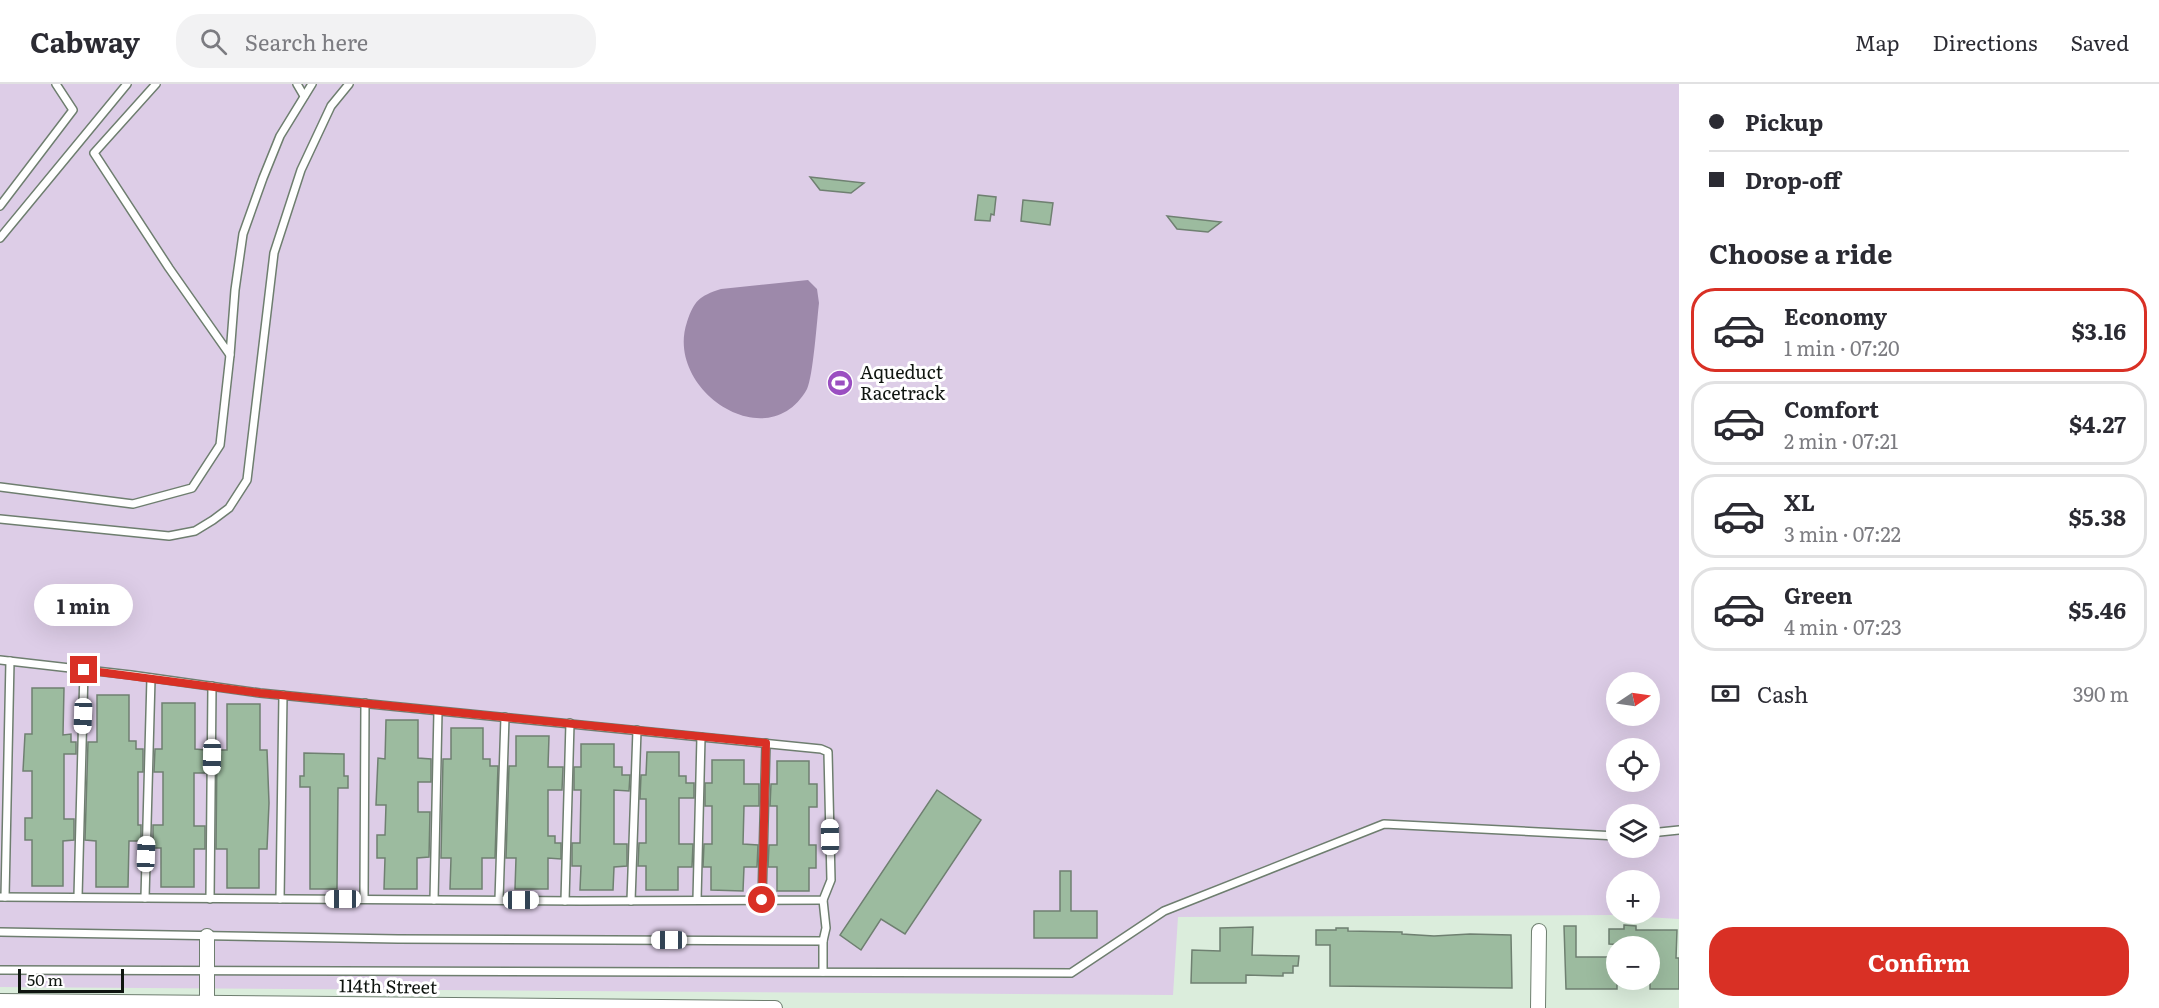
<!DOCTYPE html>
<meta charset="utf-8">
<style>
:root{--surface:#fff;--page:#f2f2f3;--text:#2b2b33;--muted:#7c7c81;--line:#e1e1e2;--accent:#d93025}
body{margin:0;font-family:Literata,serif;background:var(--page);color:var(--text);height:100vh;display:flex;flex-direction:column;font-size:22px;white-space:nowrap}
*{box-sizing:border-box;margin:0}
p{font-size:20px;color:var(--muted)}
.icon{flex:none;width:33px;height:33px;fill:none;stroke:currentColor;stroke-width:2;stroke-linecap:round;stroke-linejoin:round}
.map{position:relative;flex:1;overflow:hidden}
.drawer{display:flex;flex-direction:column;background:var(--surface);width:480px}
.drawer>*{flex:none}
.banner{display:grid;align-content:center;height:132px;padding:0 30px;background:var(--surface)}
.needle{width:39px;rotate:77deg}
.buttons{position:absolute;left:1606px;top:588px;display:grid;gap:12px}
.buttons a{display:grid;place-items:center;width:54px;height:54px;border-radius:50%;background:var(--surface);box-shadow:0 6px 24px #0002;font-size:30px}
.scale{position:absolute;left:18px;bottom:15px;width:106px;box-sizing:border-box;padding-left:6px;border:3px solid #0f1510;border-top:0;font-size:16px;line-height:21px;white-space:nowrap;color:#0f1510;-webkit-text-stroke:4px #fff;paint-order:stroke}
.end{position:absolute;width:27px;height:27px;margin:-14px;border:8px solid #d93025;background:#fff;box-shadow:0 0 0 3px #fff}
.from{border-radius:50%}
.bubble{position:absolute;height:42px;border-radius:21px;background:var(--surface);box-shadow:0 6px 24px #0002;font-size:20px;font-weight:700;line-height:42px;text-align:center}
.car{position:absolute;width:18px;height:36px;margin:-18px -9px;border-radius:8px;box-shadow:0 0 4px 2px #0007;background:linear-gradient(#fff 24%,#345 0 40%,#fff 0 76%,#345 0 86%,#fff 0)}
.banner b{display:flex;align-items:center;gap:21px;height:57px;font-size:22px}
.banner b+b{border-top:2px solid var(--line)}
.banner i{width:15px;height:15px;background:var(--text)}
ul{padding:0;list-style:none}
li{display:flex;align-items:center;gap:18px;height:84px;margin:0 12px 9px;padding:0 18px;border:3px solid var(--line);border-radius:24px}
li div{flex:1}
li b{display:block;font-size:22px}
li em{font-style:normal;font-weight:700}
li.selected{border-color:var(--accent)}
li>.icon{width:54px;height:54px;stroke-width:1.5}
h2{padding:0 30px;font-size:27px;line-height:72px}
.pay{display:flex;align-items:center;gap:15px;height:66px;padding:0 30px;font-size:22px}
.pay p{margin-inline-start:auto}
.button{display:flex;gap:12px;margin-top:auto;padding:12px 30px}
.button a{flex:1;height:69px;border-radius:24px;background:var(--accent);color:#fff;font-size:24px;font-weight:700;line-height:69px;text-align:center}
header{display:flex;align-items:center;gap:36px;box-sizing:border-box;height:84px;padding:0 30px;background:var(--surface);border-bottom:2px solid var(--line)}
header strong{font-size:28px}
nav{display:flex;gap:33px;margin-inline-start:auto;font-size:21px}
.search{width:420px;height:54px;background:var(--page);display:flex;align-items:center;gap:15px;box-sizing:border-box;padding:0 21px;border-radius:24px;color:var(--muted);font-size:22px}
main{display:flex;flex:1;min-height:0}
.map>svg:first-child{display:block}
.green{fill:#ddcde7;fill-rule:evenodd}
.water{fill:#9d89aa}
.building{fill:#9cbb9f;stroke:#6f8071;stroke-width:1.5}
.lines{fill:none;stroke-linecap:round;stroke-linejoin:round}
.lane-casing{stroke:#6e7e6f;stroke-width:10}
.street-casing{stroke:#6e7e6f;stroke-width:16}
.lane{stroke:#fff;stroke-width:7}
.street{stroke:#fff;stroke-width:14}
.route{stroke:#d93025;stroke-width:8}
.labels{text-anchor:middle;stroke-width:6;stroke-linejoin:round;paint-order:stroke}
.poi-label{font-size:18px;fill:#0f1510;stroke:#fff;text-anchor:start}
.street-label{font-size:18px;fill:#0f1510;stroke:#fff}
</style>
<header>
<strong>Cabway</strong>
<div class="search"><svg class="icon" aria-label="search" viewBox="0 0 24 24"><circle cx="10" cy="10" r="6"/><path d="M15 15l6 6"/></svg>Search here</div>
<nav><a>Map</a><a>Directions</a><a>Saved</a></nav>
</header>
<main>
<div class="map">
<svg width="1679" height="924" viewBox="0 0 1679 924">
<rect width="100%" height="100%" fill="#dbeddc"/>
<path class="green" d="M0,0H1679V835L1613,831L1178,833L1173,911L0,903ZM1617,598H1650V632H1617ZM1617,664H1650V698H1617ZM1617,730H1650V764H1617ZM1617,796H1650V830H1617Z"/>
<path class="water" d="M808,196L817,205L819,219C817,236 813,293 807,305C768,375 664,306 687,238C694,217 699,212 721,205Z"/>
<g class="building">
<path d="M810,93L864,99L851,109L820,106Z"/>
<path d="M978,111L996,113L994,131L991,130L990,137L975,136Z"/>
<path d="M1023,116L1053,119L1050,141L1021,137Z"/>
<path d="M1167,132L1221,138L1208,148L1177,145Z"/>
<path d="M32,604H64L63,651L71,650V658H76V670H64V735H74V756L63,757V802H32V756H25V734H32V687H23L25,650H32Z"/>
<path d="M97,611H129V657H136V665H143V688H138V741H141V757H129L128,803H96V757L85,756L88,658H97Z"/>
<path d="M162,619H195V665L206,666V689H194V742H205V765H194V803H161V764H153V741H163V688H154L155,665H162Z"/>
<path d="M227,620H260V666H267L269,719L267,765H259V804H227V765H216L217,666H227Z"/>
<path d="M386,636H418V674L431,675V698H418V728H430L429,773L417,774V805H384L385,774H377V751H385L386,721H376L378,674L385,675Z"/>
<path d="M451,644H483V675H490V682H498L495,774H482V805H450L451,774H441L443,675H451Z"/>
<path d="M516,652H549L548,683H563L562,706H548V752H555V759H561V775L548,774V805H515L516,774H506L509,682H516Z"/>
<path d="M581,660H614V683H622V691H630L629,707L614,706V760H627V782L614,783L613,806H580L581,782H572V759H580L581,706H574V683H581Z"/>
<path d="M647,668H679V692H686V699H694V714H679V760H693L692,783H678V806H646V782H638L639,759H646V715H640L641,691H646Z"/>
<path d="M304,669L344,670V692H348V704H338L337,805H310V703H300V692H304Z"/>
<path d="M712,676H744V700H759V722H744L743,760L758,761L757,783H744L743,807L711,806V783H703L704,760H712V722H705V699H712Z"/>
<path d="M777,677H809V700H817V723H809V761H816V784H809V807H777V783H768L769,761H777V722H770L771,700H777Z"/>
<path d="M937,706L981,736L905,850L881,835L861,866L840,851Z"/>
<path d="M1060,787H1071V827H1097V854H1034V827H1060Z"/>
<path d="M1624,841L1636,842V846H1677L1676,874H1679V905H1650V862L1609,860V845H1624Z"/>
<path d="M1564,842H1576V873H1617V905H1566Z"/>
<path d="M1253,843L1252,871L1299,872L1298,882H1293V889H1283V892L1246,891V899H1191L1192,866L1220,867V844Z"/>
<path d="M1336,844H1348V847L1402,848V850L1434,852L1470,850L1511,851L1512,904L1330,902V861H1316V846H1336Z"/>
</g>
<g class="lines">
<g class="lane-casing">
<g id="lane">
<path d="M156,0L94,69L169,184L230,271L235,206L243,150L263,94L280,52L312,0"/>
<path d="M297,0L304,12"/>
<path d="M0,122L73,26L56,0"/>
<path d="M0,154L127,0"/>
<path d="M0,403L133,420L192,404L220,361L230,271"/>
<path d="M0,435L169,452L195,447L213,436L229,424L247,396L274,169L301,86L331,22L349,0"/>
<path d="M0,576L131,591L260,609L821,665L828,668L831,796L823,816L580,817L0,813"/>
<path d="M1650,749L1679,746"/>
<path d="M5,813L10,577"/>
<path d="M78,813L84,586"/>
<path d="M145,814L151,594"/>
<path d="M210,815L212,602"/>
<path d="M280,815L283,611"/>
<path d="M364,815L365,619"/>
<path d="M434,816L438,627"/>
<path d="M499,816L505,633"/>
<path d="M697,816L701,653"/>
<path d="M762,816L766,659"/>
<path d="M565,817L570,639"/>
<path d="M631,817L637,646"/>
<path d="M0,848L398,855L823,857V888"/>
<path d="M823,857L826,844L823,816"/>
<path d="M0,886L1071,889L1164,827L1384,740L1617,752"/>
</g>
</g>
<g class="street-casing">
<g id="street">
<path d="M207,852V924"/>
<path d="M0,917L775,924"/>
<path d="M1538,924L1539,847"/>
</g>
</g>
<use href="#lane" class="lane"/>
<use href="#street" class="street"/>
</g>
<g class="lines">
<path class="route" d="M84,586L260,609L766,659L762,816"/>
</g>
<defs>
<g id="stadium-disc" transform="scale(1.35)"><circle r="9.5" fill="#9a4fc1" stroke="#fff"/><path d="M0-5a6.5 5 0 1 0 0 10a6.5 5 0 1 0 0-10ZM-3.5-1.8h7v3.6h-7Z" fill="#fff"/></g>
</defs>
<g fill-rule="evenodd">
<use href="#stadium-disc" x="840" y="299"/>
</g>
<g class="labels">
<g class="poi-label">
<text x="860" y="295">Aqueduct<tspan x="860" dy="21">Racetrack</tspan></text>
</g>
<g class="street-label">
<text transform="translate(388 903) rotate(1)" y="6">114th Street</text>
</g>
</g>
</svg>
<div class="buttons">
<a><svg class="needle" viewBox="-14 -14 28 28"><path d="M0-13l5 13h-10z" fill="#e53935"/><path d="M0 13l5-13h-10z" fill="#7c7c81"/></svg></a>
<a><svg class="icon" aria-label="locate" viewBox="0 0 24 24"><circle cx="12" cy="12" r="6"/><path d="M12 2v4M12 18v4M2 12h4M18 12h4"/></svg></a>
<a><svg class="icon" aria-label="layers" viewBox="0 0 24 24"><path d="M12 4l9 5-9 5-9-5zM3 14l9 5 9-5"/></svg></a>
<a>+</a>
<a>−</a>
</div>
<div class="scale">50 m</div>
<i class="end from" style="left:762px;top:816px"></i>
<i class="end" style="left:84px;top:586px"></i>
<div class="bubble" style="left:34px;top:500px;width:99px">1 min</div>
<i class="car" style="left:83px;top:632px;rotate:182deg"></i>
<i class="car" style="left:212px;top:673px;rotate:181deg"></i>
<i class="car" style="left:830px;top:753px;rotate:359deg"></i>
<i class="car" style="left:146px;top:770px;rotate:2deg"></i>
<i class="car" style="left:343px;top:815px;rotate:270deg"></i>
<i class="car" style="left:521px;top:816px;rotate:90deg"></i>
<i class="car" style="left:669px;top:856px;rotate:270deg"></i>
</div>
<section class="drawer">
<div class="banner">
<b><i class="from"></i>Pickup</b>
<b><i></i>Drop-off</b>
</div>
<h2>Choose a ride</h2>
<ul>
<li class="selected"><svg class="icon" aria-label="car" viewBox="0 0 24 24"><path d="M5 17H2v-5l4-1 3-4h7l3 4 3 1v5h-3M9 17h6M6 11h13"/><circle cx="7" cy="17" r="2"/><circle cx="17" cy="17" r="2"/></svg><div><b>Economy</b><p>1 min · 07:20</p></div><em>$3.16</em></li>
<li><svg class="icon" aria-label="car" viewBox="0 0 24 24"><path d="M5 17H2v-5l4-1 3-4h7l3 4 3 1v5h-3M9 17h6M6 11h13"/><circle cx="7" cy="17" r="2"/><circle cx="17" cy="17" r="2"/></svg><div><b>Comfort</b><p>2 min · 07:21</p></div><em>$4.27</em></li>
<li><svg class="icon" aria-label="car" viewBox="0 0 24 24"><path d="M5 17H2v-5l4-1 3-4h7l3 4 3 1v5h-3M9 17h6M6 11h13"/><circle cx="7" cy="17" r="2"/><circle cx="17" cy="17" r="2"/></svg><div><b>XL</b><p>3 min · 07:22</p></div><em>$5.38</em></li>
<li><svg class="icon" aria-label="car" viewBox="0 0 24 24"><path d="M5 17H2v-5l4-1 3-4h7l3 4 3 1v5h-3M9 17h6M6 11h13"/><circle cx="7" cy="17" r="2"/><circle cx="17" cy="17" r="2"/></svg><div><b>Green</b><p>4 min · 07:23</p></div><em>$5.46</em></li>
</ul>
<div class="pay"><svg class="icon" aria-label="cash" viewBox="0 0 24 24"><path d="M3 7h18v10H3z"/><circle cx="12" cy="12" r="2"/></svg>Cash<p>390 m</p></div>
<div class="button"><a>Confirm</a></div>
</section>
</main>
